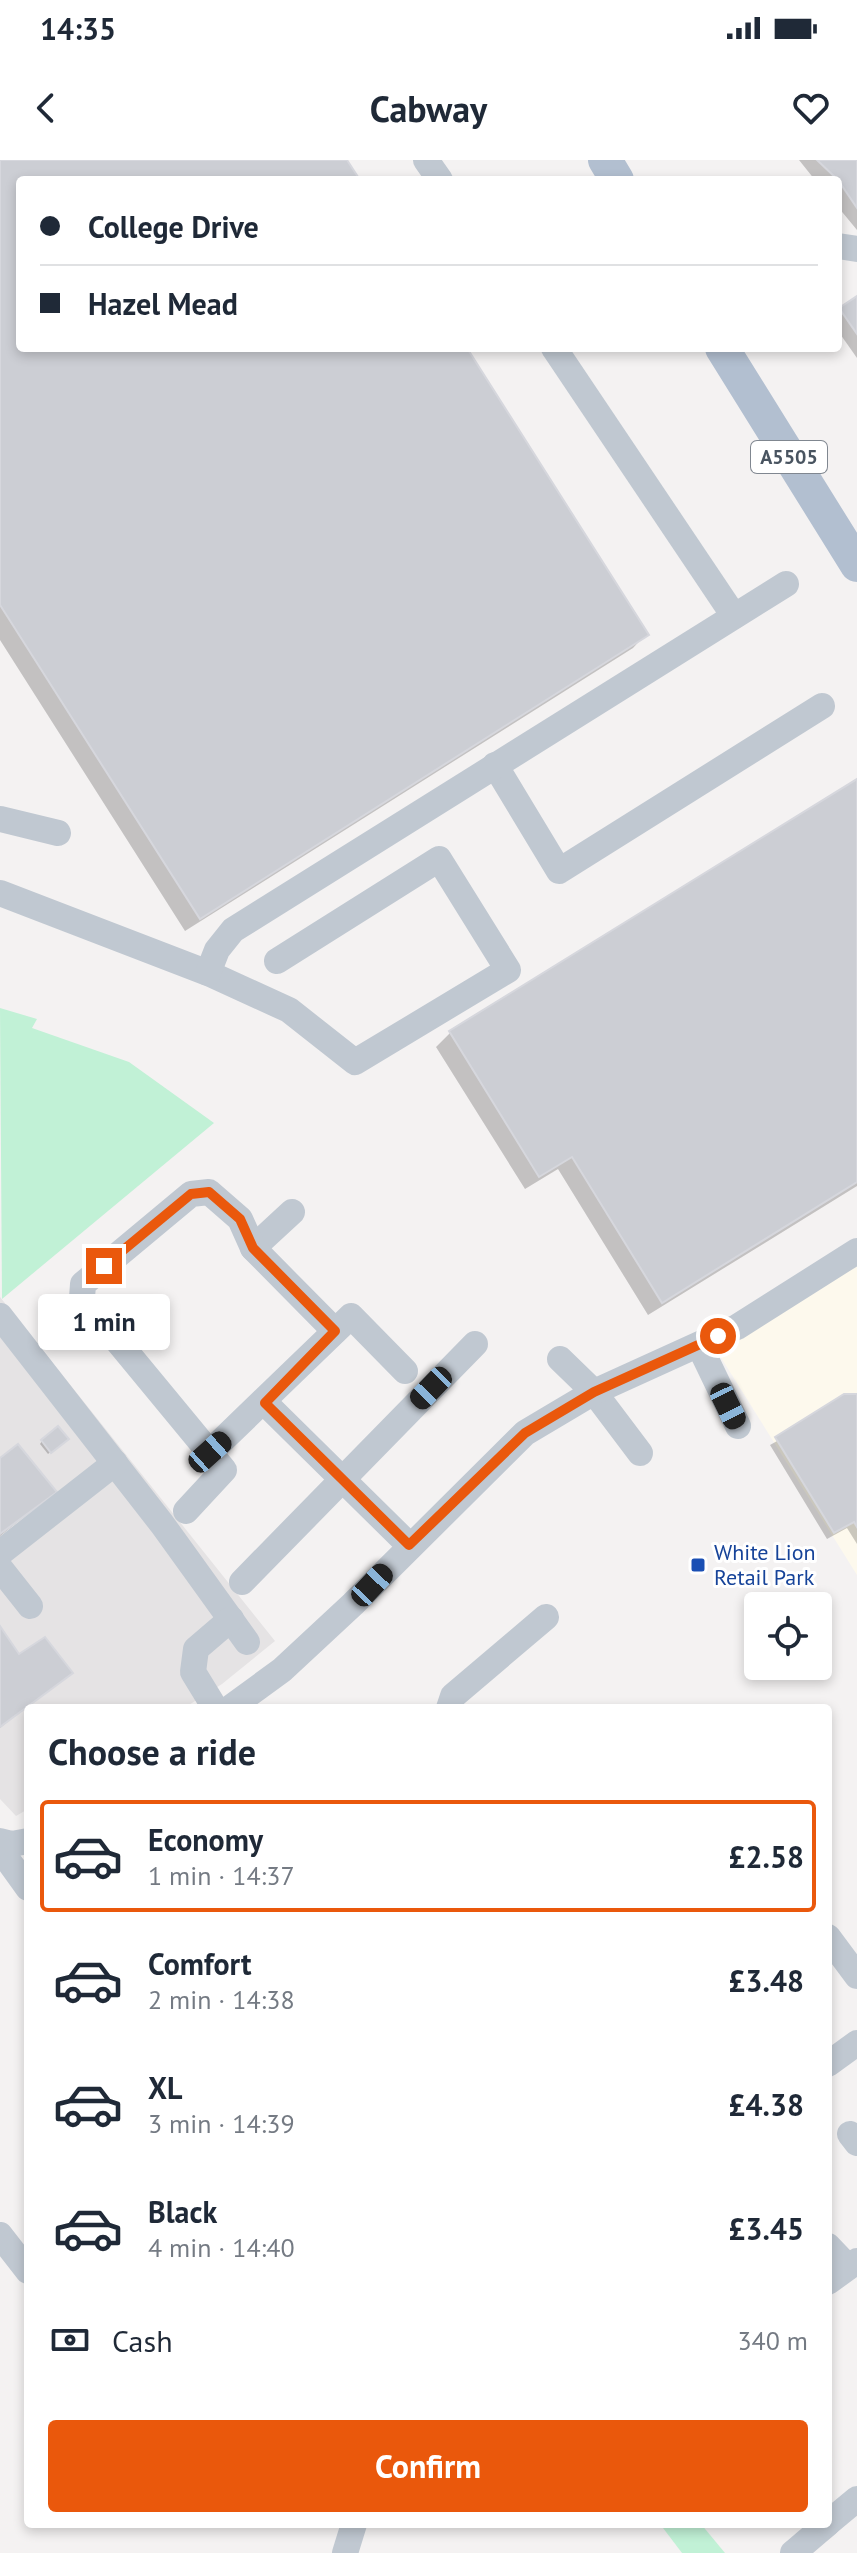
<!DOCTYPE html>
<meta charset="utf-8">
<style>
:root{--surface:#fff;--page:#f2f2f3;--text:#1f2937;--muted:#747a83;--line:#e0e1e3;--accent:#ea580c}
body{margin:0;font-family:"PT Sans",sans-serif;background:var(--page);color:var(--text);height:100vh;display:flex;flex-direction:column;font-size:30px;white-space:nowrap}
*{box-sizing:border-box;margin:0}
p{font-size:26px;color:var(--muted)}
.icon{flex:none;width:44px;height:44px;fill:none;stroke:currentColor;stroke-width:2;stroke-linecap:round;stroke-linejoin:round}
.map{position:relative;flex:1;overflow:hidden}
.panel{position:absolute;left:24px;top:1544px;width:808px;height:824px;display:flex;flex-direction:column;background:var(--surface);border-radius:8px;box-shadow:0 4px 12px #0003}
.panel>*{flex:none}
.banner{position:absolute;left:16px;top:16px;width:826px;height:176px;border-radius:8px;box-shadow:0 4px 12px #0003;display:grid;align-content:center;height:176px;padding:0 24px;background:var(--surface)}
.buttons{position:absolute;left:744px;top:1432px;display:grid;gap:16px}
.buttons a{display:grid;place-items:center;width:88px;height:88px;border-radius:8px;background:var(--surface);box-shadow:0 4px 12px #0003;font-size:40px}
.end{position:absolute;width:36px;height:36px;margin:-18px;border:10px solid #ea580c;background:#fff;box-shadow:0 0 0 4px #fff}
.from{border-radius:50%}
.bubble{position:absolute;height:56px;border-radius:8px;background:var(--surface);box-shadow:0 4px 12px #0003;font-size:26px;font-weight:700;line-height:56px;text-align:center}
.car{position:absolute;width:24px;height:48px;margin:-24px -12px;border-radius:10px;box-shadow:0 0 6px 2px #0007;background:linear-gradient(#222 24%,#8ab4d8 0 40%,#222 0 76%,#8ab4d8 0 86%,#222 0)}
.banner b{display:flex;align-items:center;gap:28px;height:76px;font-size:30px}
.banner b+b{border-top:2px solid var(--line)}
.banner i{width:20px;height:20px;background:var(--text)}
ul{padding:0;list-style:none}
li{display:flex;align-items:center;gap:24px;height:112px;margin:0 16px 12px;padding:0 8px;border:4px solid transparent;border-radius:8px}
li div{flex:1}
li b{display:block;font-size:30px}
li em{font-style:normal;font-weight:700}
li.current{border-color:var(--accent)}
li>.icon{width:72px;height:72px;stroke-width:1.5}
h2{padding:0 24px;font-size:36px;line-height:96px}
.pay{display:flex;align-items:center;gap:20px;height:88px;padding:0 24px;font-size:30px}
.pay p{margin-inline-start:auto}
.action{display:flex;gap:16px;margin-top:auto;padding:16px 24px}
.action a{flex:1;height:92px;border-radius:8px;background:var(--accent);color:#fff;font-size:32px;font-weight:700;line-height:92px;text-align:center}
.status{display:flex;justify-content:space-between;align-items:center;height:56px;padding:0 40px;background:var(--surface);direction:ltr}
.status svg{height:22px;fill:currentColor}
header{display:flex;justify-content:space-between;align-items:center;height:104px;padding:0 24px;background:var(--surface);font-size:36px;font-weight:700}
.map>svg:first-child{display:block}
.commercial{fill:#fdf9ed}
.education{fill:#e5e3e4}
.green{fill:#c1f1d6}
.shadow{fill:#0003}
.building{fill:#ccced4;stroke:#d6d7dd;stroke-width:2}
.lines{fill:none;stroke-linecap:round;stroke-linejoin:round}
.minor{stroke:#c0c8d1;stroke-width:26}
.major{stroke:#b2bfd0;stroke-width:34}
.route{stroke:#ea580c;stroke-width:10}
.transit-dot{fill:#1a4fb4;stroke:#fff;stroke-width:3}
.labels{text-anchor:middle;stroke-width:6;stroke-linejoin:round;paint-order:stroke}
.shield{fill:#fff;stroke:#808790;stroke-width:2}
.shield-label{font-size:20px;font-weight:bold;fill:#495460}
.transit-label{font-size:22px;fill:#164399;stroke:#fff;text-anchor:start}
</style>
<div class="status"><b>14:35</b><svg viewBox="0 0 49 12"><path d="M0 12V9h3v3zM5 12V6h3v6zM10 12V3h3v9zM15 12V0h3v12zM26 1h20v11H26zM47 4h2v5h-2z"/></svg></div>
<header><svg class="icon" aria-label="back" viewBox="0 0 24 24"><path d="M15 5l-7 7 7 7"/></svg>Cabway<svg class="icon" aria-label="heart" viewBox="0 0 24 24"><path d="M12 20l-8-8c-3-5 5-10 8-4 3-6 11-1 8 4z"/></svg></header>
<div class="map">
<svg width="857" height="2393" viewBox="0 0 857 2393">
<rect width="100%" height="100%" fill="#f4f2f2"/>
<path class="commercial" d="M857,1098V1415L715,1188Z"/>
<path class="education" d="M0,1137L275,1481L222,1524L184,1548H28V1649L16,1656L0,1639Z"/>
<g class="green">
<path d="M0,848L37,859L32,868L129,902L214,963L2,1139Z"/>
<path d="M660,2364H701L725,2393H682Z"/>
</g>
<g class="shadow">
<path d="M0,0H345L357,20H20V188H464L646,474L633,488L185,771L0,480Z"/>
<path d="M799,0H857V70L838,47V20H815Z"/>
<path d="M857,139V198L838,171V153Z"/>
<path d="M857,622V1026L648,1155L558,1009L525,1029L436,887L450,873Z"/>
<path d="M857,1236V1384L847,1368L827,1379L770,1285Z"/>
<path d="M66,1279L48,1294L40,1284L42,1281Z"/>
<path d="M0,1301L54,1332L0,1376Z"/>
<path d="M0,1470L18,1497L70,1512L0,1568Z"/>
</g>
<g class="building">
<path d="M0,0H347L360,20H20V188H467L649,475L200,759L0,445Z"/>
<path d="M817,0H857V48L838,20Z"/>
<path d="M857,136V174L839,148Z"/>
<path d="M857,619V1022L662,1143L572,997L539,1017L449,871Z"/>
<path d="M844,1234H857V1367L854,1362L834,1373L775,1277Z"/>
<path d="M58,1266L69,1279L51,1293L41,1280Z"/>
<path d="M18,1284L57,1332L0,1374V1298Z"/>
<path d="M0,1466L19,1494L45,1477L73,1513L0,1567Z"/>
</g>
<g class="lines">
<g class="minor">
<path d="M426,0L440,20"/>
<path d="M838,86L857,89"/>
<path d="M554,188L734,456"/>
<path d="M495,605L559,711L822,546"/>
<path d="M0,659L58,673"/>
<path d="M0,733L208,813L289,850L355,902L508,810L439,699L277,801"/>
<path d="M208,813L217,790L233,770L786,424"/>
<path d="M253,1088L292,1052"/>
<path d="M0,1156L162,1364L247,1482"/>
<path d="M699,1185L738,1266"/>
<path d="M560,1199L594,1232L640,1293"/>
<path d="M265,1243L409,1385"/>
<path d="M210,1292L351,1156L405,1211"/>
<path d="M186,1351L224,1310L82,1138L83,1124L191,1034L209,1032L240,1059L253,1088L335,1171"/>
<path d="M0,1393L115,1303"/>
<path d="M0,1408L30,1446"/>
<path d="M242,1422L475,1184"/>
<path d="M215,1548L193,1512L196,1489L231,1459"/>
<path d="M230,1548L282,1510L353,1444L525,1273L594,1232L737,1167L857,1091"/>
<path d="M449,1548L453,1536L546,1457"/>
<path d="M0,1681L12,1684L28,1681"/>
<path d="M0,1689L28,1728"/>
<path d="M828,1777L857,1816"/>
<path d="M828,1904L857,1883"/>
<path d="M850,1974L857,1983"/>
<path d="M0,2075L28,2111"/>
<path d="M828,2086L848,2107"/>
<path d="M828,2122L857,2101"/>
<path d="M828,2363L857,2339"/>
<path d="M345,2393L354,2364"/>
<path d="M793,2393L827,2364"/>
</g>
<g class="major">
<path d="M605,0L617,20"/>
<path d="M722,188L857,405"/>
</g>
</g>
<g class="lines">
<path class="route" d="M104,1106L191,1034L209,1032L240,1059L253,1088L335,1171L265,1243L409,1385L525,1273L594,1232L718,1176"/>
</g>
<rect class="transit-dot" x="690" y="1397" width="16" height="16" rx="4"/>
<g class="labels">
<rect class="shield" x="751" y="281" width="76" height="32" rx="6"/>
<g class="shield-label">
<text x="789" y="304">A5505</text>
</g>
<g class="transit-label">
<text x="714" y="1400">White Lion<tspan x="714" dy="25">Retail Park</tspan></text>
</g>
</g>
</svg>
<div class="buttons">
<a><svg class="icon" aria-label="locate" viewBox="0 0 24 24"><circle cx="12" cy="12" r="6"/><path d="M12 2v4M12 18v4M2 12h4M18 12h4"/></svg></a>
</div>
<i class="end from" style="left:718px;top:1176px"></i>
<i class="end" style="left:104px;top:1106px"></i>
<div class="bubble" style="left:38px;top:1134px;width:132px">1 min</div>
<i class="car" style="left:431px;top:1228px;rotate:224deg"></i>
<i class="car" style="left:728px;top:1246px;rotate:154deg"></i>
<i class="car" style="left:210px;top:1292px;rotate:48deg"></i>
<i class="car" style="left:372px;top:1425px;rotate:43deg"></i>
<div class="banner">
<b><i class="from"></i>College Drive</b>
<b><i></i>Hazel Mead</b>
</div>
<section class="panel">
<h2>Choose a ride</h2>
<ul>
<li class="current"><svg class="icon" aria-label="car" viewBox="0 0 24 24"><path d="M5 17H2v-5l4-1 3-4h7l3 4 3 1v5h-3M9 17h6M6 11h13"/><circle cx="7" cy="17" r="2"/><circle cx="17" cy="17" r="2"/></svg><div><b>Economy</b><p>1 min · 14:37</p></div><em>£2.58</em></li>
<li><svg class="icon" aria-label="car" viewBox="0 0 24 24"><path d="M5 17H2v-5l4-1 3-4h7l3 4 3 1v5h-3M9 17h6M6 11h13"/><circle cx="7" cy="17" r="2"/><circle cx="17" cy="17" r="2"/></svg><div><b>Comfort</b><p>2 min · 14:38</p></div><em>£3.48</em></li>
<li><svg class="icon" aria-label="car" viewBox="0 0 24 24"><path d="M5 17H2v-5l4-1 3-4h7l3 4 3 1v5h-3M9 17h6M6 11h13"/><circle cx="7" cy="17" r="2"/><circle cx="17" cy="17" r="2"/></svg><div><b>XL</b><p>3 min · 14:39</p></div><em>£4.38</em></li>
<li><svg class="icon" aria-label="car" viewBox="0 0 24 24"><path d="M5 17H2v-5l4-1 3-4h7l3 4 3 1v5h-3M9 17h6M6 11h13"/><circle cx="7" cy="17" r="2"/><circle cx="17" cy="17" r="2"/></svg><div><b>Black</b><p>4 min · 14:40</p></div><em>£3.45</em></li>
</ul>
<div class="pay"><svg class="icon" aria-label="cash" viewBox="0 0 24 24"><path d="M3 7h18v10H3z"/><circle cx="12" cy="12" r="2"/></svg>Cash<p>340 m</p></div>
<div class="action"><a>Confirm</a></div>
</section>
</div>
